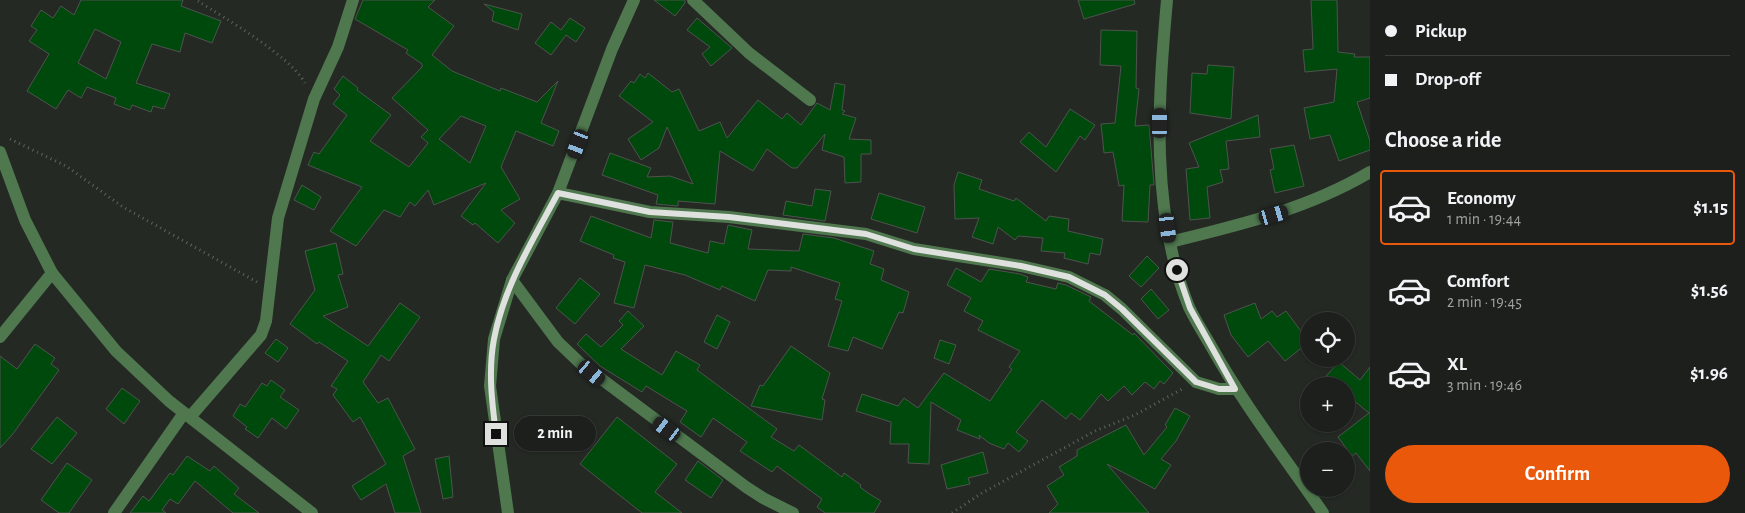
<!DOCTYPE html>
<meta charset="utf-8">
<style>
:root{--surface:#1c1f1b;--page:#292c28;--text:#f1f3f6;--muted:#a0a2a3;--line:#3a3d3a;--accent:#ea580c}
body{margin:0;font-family:"Alegreya Sans",sans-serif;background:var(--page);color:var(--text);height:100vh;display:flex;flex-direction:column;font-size:19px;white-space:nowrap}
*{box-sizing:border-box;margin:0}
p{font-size:16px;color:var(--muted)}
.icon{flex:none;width:28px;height:28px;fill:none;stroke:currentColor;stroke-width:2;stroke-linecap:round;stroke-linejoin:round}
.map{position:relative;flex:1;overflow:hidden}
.side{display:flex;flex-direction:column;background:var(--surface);width:375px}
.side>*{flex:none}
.top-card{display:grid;align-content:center;height:110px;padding:0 15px;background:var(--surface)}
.buttons{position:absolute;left:1300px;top:312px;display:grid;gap:10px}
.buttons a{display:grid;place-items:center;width:55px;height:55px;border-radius:50%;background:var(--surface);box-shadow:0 1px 4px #0004,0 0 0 1px var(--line);font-size:25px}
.end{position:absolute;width:22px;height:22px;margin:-11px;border:6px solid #dee1de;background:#111;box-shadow:0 0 0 2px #111}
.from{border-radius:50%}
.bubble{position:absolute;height:35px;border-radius:18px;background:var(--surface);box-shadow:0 1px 4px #0004,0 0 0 1px var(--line);font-size:16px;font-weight:700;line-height:35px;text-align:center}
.car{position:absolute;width:15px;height:30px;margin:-15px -8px;border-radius:6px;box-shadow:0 0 4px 1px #0007;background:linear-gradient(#222 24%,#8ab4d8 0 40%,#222 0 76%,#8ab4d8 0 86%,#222 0)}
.top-card b{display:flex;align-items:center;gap:18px;height:48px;font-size:19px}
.top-card b+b{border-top:1px solid var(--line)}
.top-card i{width:12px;height:12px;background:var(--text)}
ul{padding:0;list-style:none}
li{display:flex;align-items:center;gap:15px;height:75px;margin:0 10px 8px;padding:0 5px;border:2px solid transparent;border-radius:5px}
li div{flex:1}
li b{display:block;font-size:19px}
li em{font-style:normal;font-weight:700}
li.on{border-color:var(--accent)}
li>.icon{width:45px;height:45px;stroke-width:1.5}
h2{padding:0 15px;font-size:22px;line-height:60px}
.button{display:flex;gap:10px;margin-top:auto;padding:10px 15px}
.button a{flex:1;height:58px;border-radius:30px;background:var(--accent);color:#fff;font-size:20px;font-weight:700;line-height:58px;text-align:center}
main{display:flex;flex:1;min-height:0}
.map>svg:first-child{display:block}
.building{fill:#00490d;stroke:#4e534e;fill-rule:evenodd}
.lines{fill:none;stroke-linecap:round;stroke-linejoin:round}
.path{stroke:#60635f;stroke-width:3;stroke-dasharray:1 4;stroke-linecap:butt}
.minor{stroke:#4f784f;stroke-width:12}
.route{stroke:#dee1de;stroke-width:6}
</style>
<main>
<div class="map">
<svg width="1370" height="513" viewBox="0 0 1370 513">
<rect width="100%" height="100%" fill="#252924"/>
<g class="building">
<path d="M81,0H183L181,6L221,21L212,43L185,33L180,52L152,44L136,83L170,94L164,109L153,106L151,112L132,105L130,110L114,104L116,98L87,87L81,98L68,90L56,109L27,91L49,54L29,41L37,30L31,26L41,10L53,18L61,6L74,15ZM95,29L121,42L106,79L78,63Z"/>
<path d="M363,0H435L428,7L454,26L432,55L452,71L500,91L501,88L537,102L558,81L541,123L559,131L553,146L516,131L501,167L520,199L501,210L515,223L498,243L475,223L473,225L461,216L486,183L434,205L428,190L415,206L410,202L400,217L384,210L356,246L330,231L362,187L308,165L314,152L319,154L347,115L333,104L340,95L334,89L343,76L358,88L357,90L391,115L370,141L409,167L428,143L421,137L428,130L392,98L422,67V64L406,53L408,50L355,19ZM461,116L486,126L470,163L439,139Z"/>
<path d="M654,0H685V3L675,16Z"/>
<path d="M1078,0H1134L1135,4L1084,19Z"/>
<path d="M1311,0H1337L1338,52L1355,54L1354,57H1370V98L1357,102L1370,141V150L1339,161L1330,135L1310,139L1304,108L1334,102L1337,69L1305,72L1303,50L1313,49Z"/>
<path d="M484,4L522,14L518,30L492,21L494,12Z"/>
<path d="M570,18L585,28L576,42L566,35L551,55L535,43L551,22L561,30Z"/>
<path d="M697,18L732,48L711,66L702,54L710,47L687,30Z"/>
<path d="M1101,30L1137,31L1136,88L1139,89L1135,126L1149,125L1154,185H1150L1148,222L1122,221L1124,185L1119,186L1113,152L1104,153L1101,124L1115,123L1121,66L1100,65Z"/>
<path d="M1208,65L1234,67L1231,119L1190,113L1192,73L1207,74Z"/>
<path d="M648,73L672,92L679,89L699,131L720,122L727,138L758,100L782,119L787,113L801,125L817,103L830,110L835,83L845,85L842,110L845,111L842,114L856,118L849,139L871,140V154H861V182L845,183L844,157L822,150L825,134L797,168H792L767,149L753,171L720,151L715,204L678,201V206L656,204L658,195L602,175L610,153L651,168L647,177L670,176L693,184L667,127L659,148L641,160L628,139L653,122L619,96L631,81L634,83L640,74L645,78Z"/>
<path d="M1070,109L1095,125L1085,140L1080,136L1056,172L1020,142L1029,132L1046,147Z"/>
<path d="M1258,115L1260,137L1226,141L1229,169L1220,170L1223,182L1207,187L1210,218L1190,220L1186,169L1199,167L1189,143Z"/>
<path d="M1294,145L1304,186L1275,193L1270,170L1274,169L1270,149Z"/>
<path d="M958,172L982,180L979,189L1014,201L1016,198L1046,221L1049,216L1069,219L1068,231L1103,239L1100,255L1090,253L1088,264L1064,258L1065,253L1041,251L1043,238L1018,236L1015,240L998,227L993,244L972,237L979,218L955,219L954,185Z"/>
<path d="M302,185L321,197L314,210L294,200Z"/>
<path d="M815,189L831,191L825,221L783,215L786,201L812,206Z"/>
<path d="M879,193L925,207L917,233L871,219Z"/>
<path d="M591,216L651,238L654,220L673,222L670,243L708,253L710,241L724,244L728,225L752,230L748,249L799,251L803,234L834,238L874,251L870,264L884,269L881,280L909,292L903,313L899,312L882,349L853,337L848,351L828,346L842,301L835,299L840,283L791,267V271L768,270L755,301L722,286L720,290L685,275L645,265L634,308L614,303L625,262L613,258L614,255L580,241Z"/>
<path d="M336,243L343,274L338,275L348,307L323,316L368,346L400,303L420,317L389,361L381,355L363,382L378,403L388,398L415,449L403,456L421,513H395L386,484L361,500L352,486L386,464L360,417L353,422L333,395L337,389L331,386L348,361L319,342L317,344L290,324L315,290L305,251Z"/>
<path d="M1147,256L1159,268L1141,287L1129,276Z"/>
<path d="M956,268L981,282L989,269L1020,274L1028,277L1026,282L1056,289L1058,283L1066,285L1091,297L1089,301L1133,335L1134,333L1173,373L1164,384L1160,381L1154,389L1145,382L1132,395L1124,386L1108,401L1101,394L1080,420L1071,413L1066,419L1042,400L1016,432L1028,441L1019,452L1008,443L1004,449L989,443L979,435L980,439L957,430L961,420L931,402L929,464L908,463L909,444H890L891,422L856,411L862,394L898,406L904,398L918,408L944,373L990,401L1012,369L1009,367L1020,351L978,330L983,321L964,311L971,298L947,285Z"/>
<path d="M580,278L600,294L575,324L556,308Z"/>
<path d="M1151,289L1169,310L1158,319L1141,299Z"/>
<path d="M1255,303L1261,319L1272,311L1277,317L1286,311L1309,342L1285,361L1268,341L1248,357L1231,335L1224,315Z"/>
<path d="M628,311L644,326L621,349L662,375L676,351L700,365L697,370L777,429L771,437L794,451L799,445L842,477L844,473L861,485L860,487L868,493L881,501L874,513H825L817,507L822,499L777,466L772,472L740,451L747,442L713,418L701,437L680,422L687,411L646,386L642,392L600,366L577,344L586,334L601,347L623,325L619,321Z"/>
<path d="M717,315L730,322L717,349L704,342Z"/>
<path d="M276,339L288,348L278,362L265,353Z"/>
<path d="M940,340L956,345L949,364L934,358Z"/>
<path d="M35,344L55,358L51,364L59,370L12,435L0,448V356L17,369Z"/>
<path d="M791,346L830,373L822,399L825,400L822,420L751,406L760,385L763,386Z"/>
<path d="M1339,362L1360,380L1370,367V471L1356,453L1352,456L1338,437L1369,413L1346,394V386H1317Z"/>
<path d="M271,380L285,390L280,397L299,410L286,429L272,418L258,438L245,429L247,427L233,416L240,404L245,407L262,383L267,386Z"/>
<path d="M122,388L140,401L124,424L106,409Z"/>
<path d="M1175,408L1190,416L1176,441L1161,459L1171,465L1155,489L1107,464L1149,513H1049L1058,504L1047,486L1064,475L1059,467L1077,456V450L1126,425L1144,455L1167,427L1165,425Z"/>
<path d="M57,417L77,433L52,464L31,449Z"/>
<path d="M617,417L677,464L655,492L682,513H642L580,464Z"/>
<path d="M983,452L988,473L968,478L970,484L947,489L941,465Z"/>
<path d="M187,456L210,471L214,466L239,488L234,494L259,513H233L195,481L178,504L170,499L162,510L166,513H130L143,496L149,501L170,473L173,475Z"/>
<path d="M449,456L453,497L443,499L435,459Z"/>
<path d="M698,461L723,480L711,498L685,480Z"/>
<path d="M67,463L92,480L69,513H59L41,500Z"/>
</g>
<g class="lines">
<g class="path">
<path d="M198,1C226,19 289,55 305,83"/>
<path d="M10,139L66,166L123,207L257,282"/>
<path d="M952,513L982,493L1095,431L1135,415L1184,388"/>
</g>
<g class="minor">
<path d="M693,0L749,53L810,100"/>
<path d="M1167,0C1158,101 1150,211 1189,307C1195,320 1204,334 1211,346C1244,405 1285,458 1323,513"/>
<path d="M0,152L25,220L52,273L116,351L169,401L312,513"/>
<path d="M558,193L650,212L729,217L866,234L914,249L1021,266L1069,277L1105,295L1122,309L1196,382L1219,389H1235"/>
<path d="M1170,242C1239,225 1308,209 1370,172"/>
<path d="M512,280L558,342L580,363L746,487L763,498L793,513"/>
<path d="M0,337L52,273"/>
<path d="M190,417L261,335L266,321L278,218L314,99L338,47L353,0"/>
<path d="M114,513L184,413"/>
<path d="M508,513L490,386L494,339L512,280L558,193L612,49L634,0"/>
</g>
</g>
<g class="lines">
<path class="route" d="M496,434C492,403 488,371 494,339C504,286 533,240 558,193L650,212L729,217L866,234L914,249L1021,266L1069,277L1105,295L1122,309L1196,382L1219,389H1235L1190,308L1177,270"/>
</g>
</svg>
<div class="buttons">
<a><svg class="icon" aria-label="locate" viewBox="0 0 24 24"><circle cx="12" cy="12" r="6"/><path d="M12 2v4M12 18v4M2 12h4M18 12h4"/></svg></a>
<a>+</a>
<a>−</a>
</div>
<i class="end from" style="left:1177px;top:270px"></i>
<i class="end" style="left:496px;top:434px"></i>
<div class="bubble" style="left:514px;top:416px;width:82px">2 min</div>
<i class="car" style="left:1160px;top:123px;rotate:0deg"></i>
<i class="car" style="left:578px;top:144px;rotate:201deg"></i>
<i class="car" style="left:1274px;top:215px;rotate:74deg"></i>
<i class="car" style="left:1168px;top:228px;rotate:173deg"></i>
<i class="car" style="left:592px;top:373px;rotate:130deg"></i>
<i class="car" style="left:667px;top:429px;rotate:306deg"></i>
</div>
<section class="side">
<div class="top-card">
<b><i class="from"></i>Pickup</b>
<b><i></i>Drop-off</b>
</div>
<h2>Choose a ride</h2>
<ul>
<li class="on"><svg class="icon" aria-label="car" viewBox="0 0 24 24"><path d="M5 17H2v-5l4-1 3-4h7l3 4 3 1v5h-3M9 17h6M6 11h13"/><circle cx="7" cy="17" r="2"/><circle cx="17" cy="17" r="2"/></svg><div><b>Economy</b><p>1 min · 19:44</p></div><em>$1.15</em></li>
<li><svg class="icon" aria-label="car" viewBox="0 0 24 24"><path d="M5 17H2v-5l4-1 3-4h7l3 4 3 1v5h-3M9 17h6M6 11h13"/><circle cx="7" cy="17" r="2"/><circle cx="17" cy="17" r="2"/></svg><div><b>Comfort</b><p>2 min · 19:45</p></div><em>$1.56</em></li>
<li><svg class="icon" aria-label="car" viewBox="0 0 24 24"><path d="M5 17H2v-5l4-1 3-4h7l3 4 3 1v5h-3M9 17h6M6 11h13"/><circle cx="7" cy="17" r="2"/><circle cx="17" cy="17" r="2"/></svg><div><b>XL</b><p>3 min · 19:46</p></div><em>$1.96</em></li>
</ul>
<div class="button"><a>Confirm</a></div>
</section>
</main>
